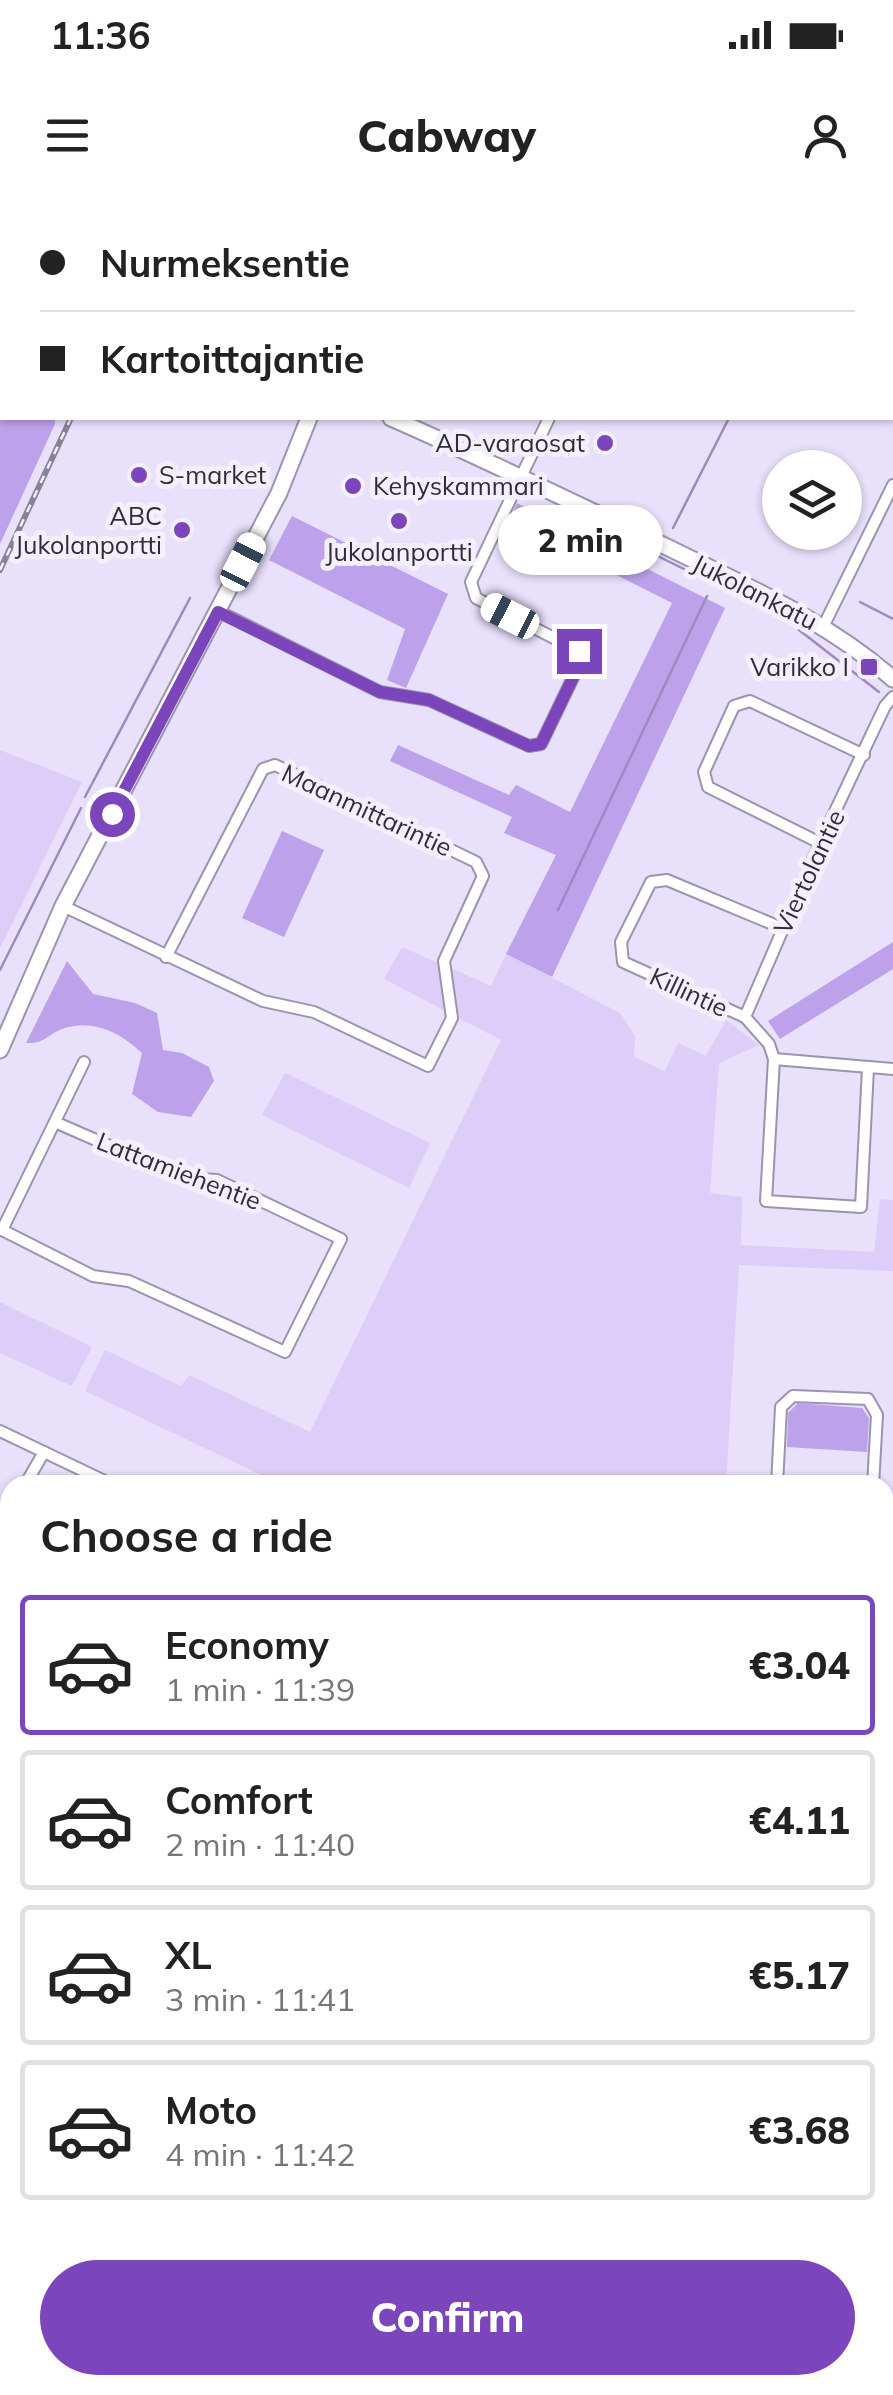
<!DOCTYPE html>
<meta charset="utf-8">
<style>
:root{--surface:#fff;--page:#f6f6f6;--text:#222;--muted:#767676;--line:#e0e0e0;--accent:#7b45bc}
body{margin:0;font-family:Mulish,sans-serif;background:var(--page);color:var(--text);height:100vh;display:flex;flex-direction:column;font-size:38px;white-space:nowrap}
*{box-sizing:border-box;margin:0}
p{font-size:32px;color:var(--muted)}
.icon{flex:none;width:55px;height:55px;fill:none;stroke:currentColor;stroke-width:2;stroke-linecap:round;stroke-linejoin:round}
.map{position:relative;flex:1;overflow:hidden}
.sheet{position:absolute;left:0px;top:1275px;width:895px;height:920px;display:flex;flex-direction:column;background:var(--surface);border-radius:30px 30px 0 0;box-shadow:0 2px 8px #0004}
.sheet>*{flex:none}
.guide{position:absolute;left:0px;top:0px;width:895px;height:220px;box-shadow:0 2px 8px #0004;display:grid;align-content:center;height:220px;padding:0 40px;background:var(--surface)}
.tools{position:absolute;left:762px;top:250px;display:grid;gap:20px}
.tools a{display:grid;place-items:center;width:100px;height:100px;border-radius:50%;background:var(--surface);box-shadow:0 2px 8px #0004;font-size:50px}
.end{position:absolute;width:45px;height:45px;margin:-22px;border:12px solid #7b45bc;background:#fff;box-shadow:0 0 0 5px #fff}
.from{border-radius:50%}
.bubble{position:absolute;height:70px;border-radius:35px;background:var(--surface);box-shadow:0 2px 8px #0004;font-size:32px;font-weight:800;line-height:70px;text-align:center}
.car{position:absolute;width:30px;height:60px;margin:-30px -15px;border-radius:12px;box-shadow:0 0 8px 2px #0007;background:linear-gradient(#fff 24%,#345 0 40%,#fff 0 76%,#345 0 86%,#fff 0)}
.guide b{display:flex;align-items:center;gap:35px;height:95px;font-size:38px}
.guide b+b{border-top:2px solid var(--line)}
.guide i{width:25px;height:25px;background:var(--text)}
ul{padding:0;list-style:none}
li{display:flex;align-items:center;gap:30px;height:140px;margin:0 20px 15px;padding:0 20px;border:5px solid var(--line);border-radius:10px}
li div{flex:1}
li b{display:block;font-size:38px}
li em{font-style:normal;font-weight:800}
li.current{border-color:var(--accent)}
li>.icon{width:90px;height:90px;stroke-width:1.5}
h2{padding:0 40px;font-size:45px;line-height:120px}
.action{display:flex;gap:20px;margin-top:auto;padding:20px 40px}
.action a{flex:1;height:115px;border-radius:60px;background:var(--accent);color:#fff;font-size:40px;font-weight:800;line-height:115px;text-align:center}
.status{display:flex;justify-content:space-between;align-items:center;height:70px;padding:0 50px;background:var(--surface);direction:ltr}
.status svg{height:28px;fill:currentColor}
header{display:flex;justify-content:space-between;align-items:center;height:130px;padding:0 40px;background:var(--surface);font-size:45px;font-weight:800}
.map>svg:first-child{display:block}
.green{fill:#ddcdf9}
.forest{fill:#bda2eb}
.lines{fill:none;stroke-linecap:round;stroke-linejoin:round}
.stream{stroke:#9e8ac1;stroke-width:2.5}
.street-casing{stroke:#9c93ad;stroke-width:14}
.secondary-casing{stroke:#9c93ad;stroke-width:19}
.street{stroke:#fff;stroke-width:10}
.secondary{stroke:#fff;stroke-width:15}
.rail-casing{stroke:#888295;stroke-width:6}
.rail{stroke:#f4f0fb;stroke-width:2.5;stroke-dasharray:8;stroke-linecap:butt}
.route{stroke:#7b45bc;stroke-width:12}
.poi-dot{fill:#7b45bc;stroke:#f4f0fb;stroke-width:4}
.labels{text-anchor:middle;stroke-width:10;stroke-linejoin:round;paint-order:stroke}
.poi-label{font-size:25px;fill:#302d37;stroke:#f4f0fb;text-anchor:end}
.street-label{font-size:25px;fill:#302d37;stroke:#f4f0fb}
</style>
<div class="status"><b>11:36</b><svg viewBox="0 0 49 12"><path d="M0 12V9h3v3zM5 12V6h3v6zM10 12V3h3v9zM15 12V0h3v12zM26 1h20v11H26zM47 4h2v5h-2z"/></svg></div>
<header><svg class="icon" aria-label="menu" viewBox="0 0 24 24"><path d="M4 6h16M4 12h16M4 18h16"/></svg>Cabway<svg class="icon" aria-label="person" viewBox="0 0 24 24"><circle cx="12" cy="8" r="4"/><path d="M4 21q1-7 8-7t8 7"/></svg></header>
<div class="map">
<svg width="893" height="2195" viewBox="0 0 893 2195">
<rect width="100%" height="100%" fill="#e9e0fb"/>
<g class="green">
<path d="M0,550L82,582L0,748Z"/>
<path d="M402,747L491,786L506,754L620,813L635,836L634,857L665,871L678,843L706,856L726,820L759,845L719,863L710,993L742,997L741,1045L874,1052L880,999L893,1000V1071L739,1065L726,1285H282L85,1191L105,1150L181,1186L189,1175L310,1232L501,840L384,779Z"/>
<path d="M285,873L430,943L409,988L262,915Z"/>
<path d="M0,1102L92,1147L72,1186L0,1153Z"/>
</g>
<g class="forest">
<path d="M0,105L2,218H55V224L0,344Z"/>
<path d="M517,303L725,408L552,777L506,754L556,655L504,633L512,617L390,561L398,545L509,595L516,585L570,612L672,403L509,321Z"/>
<path d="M292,316L448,394L406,488L387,480L405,429L269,360Z"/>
<path d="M282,631L324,650L284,737L242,718Z"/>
<path d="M893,742V769L780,839L768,821Z"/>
<path d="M67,761L93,794L135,803L157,813L163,850L182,853L209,867L214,881L191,917L158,912L132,894L142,853C121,833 92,818 62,829C47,835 44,844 26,843Z"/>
<path d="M798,1203L862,1208L869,1218L867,1252L787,1247L788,1213Z"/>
<path d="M885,1812L893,1815V1944L885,1945Z"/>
</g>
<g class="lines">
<g class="stream">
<path d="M158,2L160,0"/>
<path d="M184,2L185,0"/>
<path d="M346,2V0"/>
<path d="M834,2L835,0"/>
<path d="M892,157H893"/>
<path d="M591,323L785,419"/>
<path d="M673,328L729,218"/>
<path d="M860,402L893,419"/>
<path d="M799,430L879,492"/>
<path d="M85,597L190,398"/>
<path d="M558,710L707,396"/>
<path d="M0,770L81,608"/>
</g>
<g class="street-casing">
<g id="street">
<path d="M655,2L656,0"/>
<path d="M218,411L380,492L429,500L529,546L541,544L581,461L579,451L476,398L471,382L549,218"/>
<path d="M824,425L893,285"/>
<path d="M893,497L885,506L820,643L745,817L769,844L774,859L893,869"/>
<path d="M820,643L708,587L704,572L734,506L750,501L864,555"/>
<path d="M63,706L263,801L314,812L428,866L452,818L444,761L483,676L476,662L275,565L263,569L166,757"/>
<path d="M745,817L623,762L621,742L651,682L667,680L782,728"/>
<path d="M774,859L766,1001L861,1007L868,868"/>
<path d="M0,1029L93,1076L129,1081L285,1152L341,1039L217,980L183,978L57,923"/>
<path d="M2,1030L84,862"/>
<path d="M0,1231L113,1285"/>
<path d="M25,1285L44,1252"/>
<path d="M777,1285L781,1207L793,1196L868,1199L877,1215L873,1285"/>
<path d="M0,1340L10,1311"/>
<path d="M885,1347H893"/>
<path d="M0,1734L10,1737"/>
<path d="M885,1743L893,1747"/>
<path d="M0,1872H10"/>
<path d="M885,2020H893"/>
<path d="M0,2067L10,2066"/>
<path d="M885,2165H893"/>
<path d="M47,2185L48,2195"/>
<path d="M195,2185L198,2195"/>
<path d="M786,2185L787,2195"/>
<path d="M320,2195L495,2185"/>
</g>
</g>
<g class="secondary-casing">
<g id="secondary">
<path d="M380,2L381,0"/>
<path d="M0,78H2"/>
<path d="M391,218C485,259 576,304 669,348C748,387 826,420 893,479"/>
<path d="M0,850L63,706L279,293L309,218"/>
</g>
</g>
<use href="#street" class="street"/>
<use href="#secondary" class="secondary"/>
<g class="rail-casing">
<g id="rail">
<path d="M171,2L172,0"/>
<path d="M0,370L71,218"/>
</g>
</g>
<use href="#rail" class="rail"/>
</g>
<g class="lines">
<path class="route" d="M112,614L218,412L380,492L429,500L529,546L541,544L581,461L579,451"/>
</g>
<g class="poi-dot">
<circle cx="605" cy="243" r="10"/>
<circle cx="139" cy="275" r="10"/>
<circle cx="353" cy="286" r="10"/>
<circle cx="399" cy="321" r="10"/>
<circle cx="182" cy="330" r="10"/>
<rect x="859" y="457" width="20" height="20" rx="5"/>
</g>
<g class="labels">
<g class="poi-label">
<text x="585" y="252">AD-varaosat</text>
<text x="159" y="284" text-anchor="start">S-market</text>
<text x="373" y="295" text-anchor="start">Kehyskammari</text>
<text x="162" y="325">ABC<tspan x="162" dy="29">Jukolanportti</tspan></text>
<text x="399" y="361" text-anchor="middle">Jukolanportti</text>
<text x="849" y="476">Varikko I</text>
</g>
<g class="street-label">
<text transform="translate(755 392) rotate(27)" y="9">Jukolankatu</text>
<text transform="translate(367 610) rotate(25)" y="9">Maanmittarintie</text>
<text transform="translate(809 672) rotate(-65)" y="9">Viertolantie</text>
<text transform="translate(689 792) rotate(25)" y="9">Killintie</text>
<text transform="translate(179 971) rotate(21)" y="9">Lattamiehentie</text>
</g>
</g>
</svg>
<div class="tools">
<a><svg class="icon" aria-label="layers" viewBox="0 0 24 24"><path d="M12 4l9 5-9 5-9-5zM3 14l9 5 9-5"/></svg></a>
</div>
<i class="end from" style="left:112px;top:614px"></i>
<i class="end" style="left:579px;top:451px"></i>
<div class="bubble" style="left:498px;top:305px;width:165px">2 min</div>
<i class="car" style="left:243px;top:362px;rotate:27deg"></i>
<i class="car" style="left:510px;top:416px;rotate:297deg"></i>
<div class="guide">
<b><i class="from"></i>Nurmeksentie</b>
<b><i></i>Kartoittajantie</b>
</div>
<section class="sheet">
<h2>Choose a ride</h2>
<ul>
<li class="current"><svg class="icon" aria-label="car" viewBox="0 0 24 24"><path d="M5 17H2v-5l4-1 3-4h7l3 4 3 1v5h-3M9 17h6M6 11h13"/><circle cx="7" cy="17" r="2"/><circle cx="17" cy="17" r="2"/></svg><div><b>Economy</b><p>1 min · 11:39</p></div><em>€3.04</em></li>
<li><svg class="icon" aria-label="car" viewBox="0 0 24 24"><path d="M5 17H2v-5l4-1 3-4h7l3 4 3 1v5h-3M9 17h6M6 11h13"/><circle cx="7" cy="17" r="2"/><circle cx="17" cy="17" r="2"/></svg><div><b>Comfort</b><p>2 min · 11:40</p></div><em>€4.11</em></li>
<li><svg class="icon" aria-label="car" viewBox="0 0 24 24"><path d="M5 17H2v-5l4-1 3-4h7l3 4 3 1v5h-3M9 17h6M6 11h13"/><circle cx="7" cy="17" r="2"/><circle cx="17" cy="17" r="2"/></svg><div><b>XL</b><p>3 min · 11:41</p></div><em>€5.17</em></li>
<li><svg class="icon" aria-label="car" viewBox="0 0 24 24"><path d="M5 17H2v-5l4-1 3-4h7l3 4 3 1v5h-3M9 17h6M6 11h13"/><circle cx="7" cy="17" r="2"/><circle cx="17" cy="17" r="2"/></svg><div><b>Moto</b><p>4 min · 11:42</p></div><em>€3.68</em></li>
</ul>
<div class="action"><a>Confirm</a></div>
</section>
</div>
